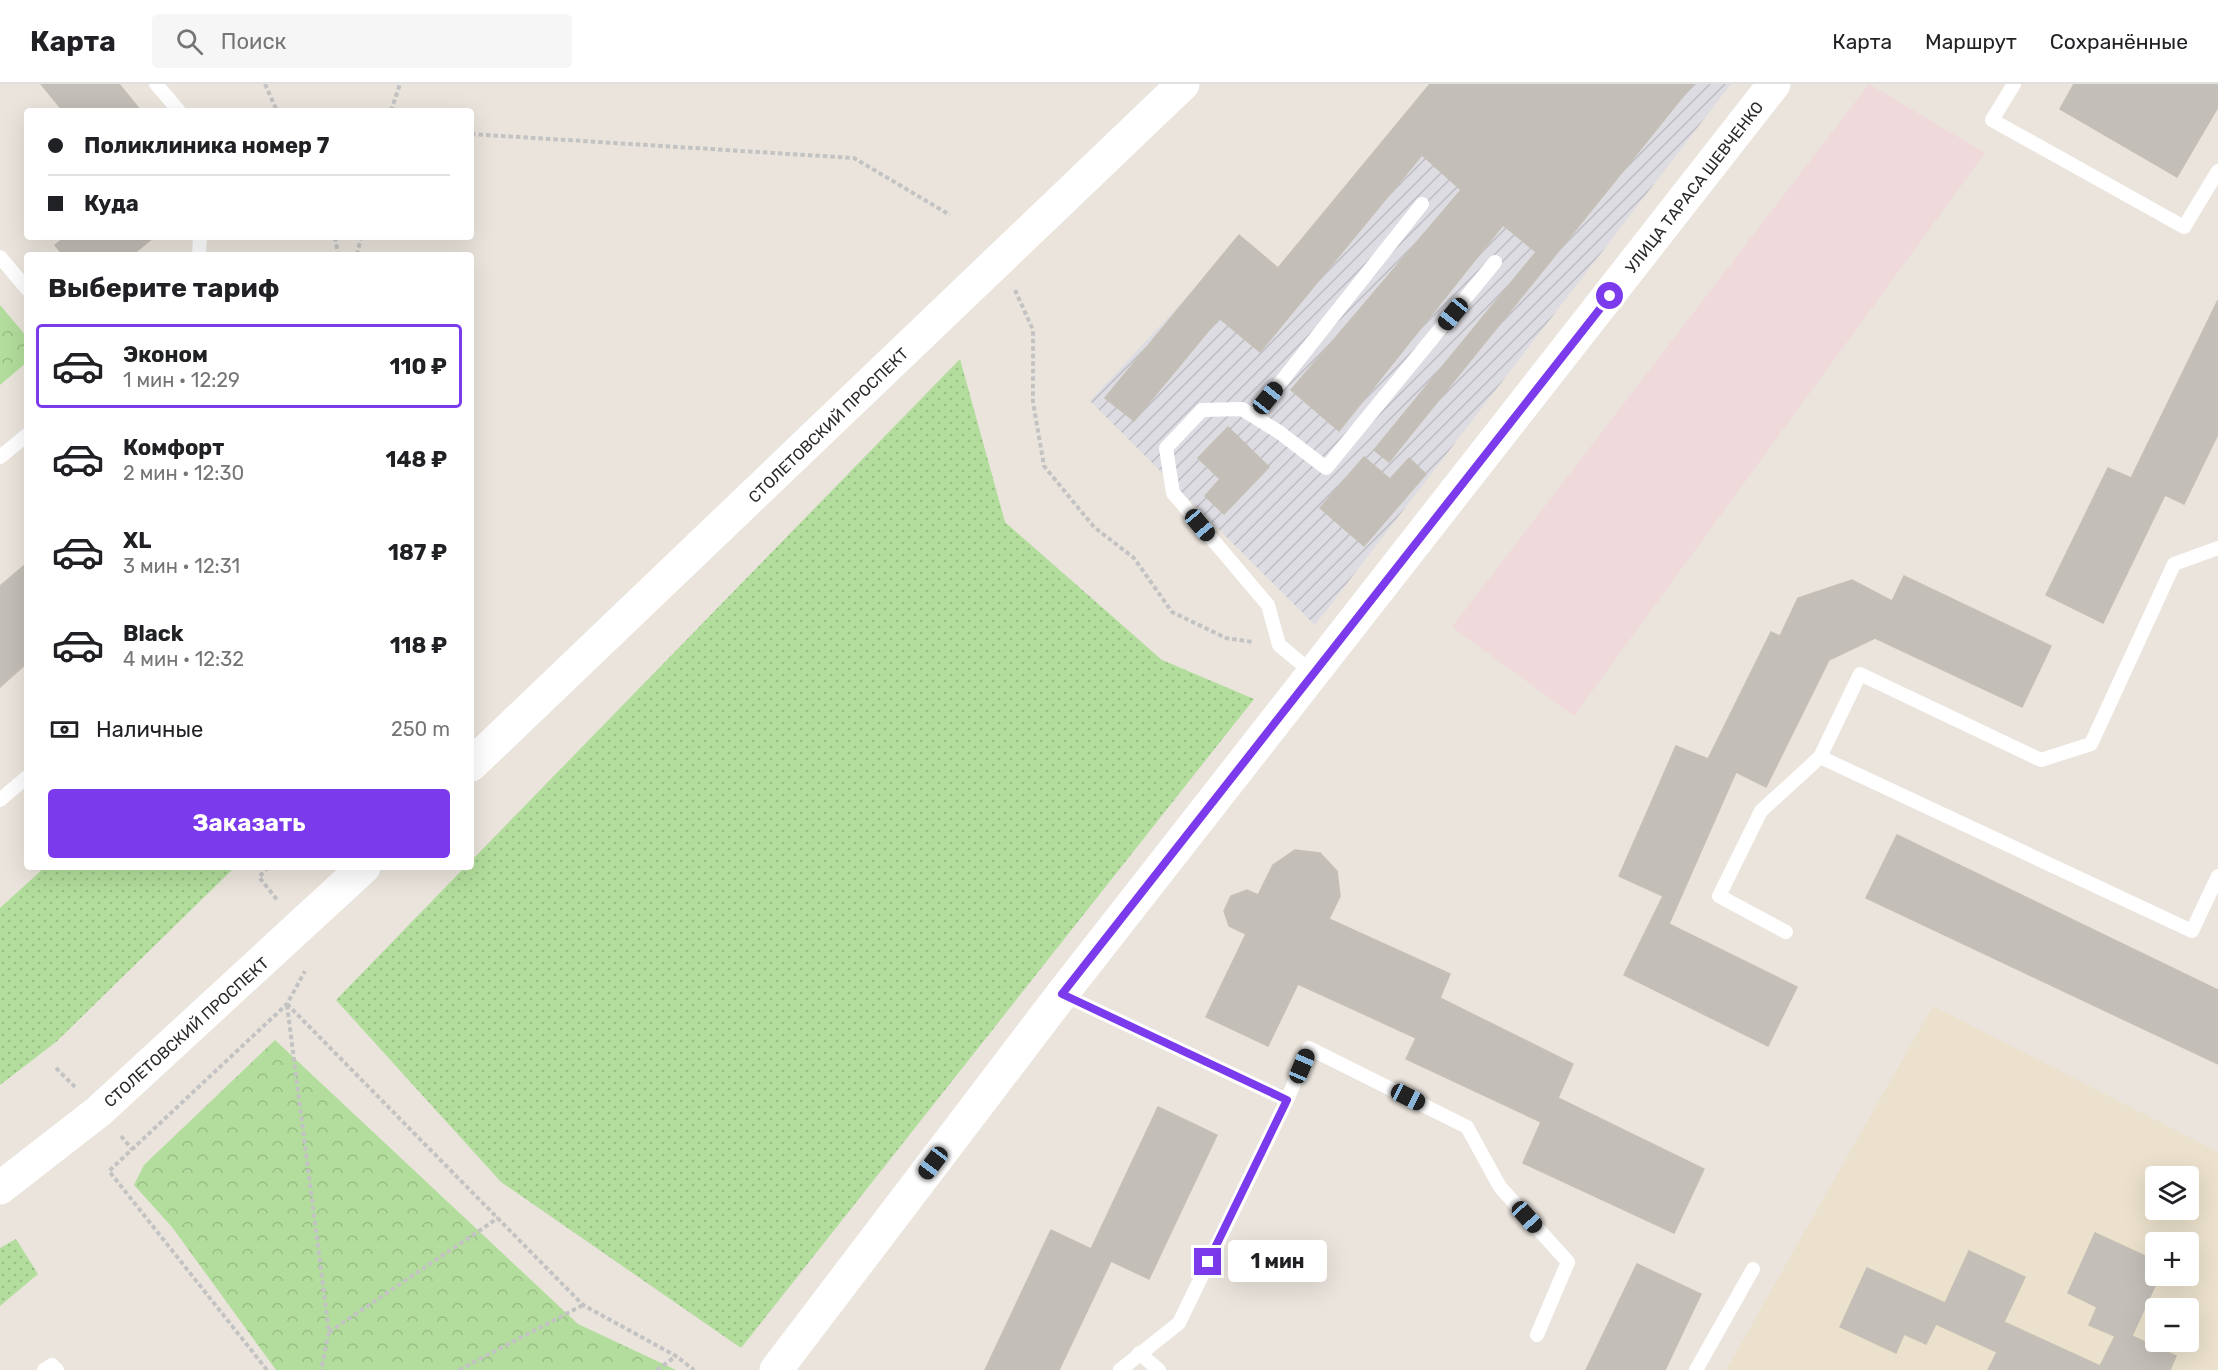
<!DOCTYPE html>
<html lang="ru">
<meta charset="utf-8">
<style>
:root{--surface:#fff;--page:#f6f6f6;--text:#202124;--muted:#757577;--line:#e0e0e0;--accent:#7c3aed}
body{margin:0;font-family:Rubik,sans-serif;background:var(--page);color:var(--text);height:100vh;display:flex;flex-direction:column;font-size:22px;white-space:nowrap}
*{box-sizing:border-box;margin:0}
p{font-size:20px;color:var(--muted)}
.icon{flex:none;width:33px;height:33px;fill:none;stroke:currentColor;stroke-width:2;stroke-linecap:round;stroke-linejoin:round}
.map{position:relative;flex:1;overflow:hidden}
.panel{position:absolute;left:24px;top:168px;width:450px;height:618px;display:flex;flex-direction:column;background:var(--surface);border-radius:6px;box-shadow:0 6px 24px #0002}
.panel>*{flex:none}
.guide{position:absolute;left:24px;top:24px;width:450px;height:132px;border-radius:6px;box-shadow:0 6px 24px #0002;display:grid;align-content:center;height:132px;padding:0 24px;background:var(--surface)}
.fabs{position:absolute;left:2145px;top:1082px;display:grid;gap:12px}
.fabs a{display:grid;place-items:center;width:54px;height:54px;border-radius:6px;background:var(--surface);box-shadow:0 6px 24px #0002;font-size:30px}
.end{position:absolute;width:27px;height:27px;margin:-14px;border:8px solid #7c3aed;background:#fff;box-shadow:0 0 0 3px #fff}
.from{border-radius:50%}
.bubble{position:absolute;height:42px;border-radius:6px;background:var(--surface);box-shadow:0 6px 24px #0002;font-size:20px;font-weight:700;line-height:42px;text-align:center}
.car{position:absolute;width:18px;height:36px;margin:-18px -9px;border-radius:8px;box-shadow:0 0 4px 2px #0007;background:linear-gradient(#222 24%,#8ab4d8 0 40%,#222 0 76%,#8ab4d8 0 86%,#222 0)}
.guide b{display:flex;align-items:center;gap:21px;height:57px;font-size:22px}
.guide b+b{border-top:2px solid var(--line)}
.guide i{width:15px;height:15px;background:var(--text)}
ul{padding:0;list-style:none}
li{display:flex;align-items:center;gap:18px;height:84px;margin:0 12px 9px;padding:0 12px;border:3px solid transparent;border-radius:6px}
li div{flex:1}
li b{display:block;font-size:22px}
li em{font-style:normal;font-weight:700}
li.on{border-color:var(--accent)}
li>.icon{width:54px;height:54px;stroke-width:1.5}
h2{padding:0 24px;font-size:27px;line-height:72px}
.pay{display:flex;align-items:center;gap:15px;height:66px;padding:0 24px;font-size:22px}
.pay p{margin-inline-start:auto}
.cta{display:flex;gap:12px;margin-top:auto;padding:12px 24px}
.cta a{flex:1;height:69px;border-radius:6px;background:var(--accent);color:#fff;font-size:24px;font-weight:700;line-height:69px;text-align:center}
header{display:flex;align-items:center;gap:36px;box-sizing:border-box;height:84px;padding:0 30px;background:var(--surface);border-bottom:2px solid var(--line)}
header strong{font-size:28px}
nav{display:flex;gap:33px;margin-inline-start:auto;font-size:21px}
.search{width:420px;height:54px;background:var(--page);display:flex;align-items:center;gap:15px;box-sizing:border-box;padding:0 21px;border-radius:6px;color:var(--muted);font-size:22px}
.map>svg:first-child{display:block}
.industrial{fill:url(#industrial-furrows)}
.education{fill:#ebe1cc;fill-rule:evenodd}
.medical{fill:#f0d9db}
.grass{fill:url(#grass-dots)}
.forest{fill:url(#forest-crowns)}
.building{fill:#c3beb7;stroke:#c5c0b6;stroke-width:1.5}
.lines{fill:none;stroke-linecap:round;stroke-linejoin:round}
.path{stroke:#c3c3c3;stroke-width:4;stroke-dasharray:4.5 3;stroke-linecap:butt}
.service{stroke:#fff;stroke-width:14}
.tertiary{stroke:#fff;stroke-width:33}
.secondary{stroke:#fff;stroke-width:33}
.route{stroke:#7c3aed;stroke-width:8}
.labels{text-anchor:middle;stroke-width:4.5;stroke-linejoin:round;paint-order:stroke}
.street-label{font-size:16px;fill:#292929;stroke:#fff}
</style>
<header>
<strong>Карта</strong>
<div class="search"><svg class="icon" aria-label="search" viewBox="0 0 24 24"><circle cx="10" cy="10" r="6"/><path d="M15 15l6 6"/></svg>Поиск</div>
<nav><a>Карта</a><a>Маршрут</a><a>Сохранённые</a></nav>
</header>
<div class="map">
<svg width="2218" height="1286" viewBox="0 0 2218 1286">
<defs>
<pattern id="industrial-furrows" width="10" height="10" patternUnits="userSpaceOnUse" patternTransform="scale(1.5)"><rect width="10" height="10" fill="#dedce3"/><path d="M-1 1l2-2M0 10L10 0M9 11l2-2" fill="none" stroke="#bebdc3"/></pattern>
<pattern id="grass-dots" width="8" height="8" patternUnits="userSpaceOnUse" patternTransform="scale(1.5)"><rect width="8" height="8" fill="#b2dd9c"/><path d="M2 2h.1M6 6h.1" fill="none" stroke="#99be86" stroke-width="1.8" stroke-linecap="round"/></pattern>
<pattern id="forest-crowns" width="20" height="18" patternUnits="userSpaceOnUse" patternTransform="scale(1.5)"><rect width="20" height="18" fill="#b2dd9c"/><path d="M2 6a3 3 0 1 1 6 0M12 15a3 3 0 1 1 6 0" fill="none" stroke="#99be86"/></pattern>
</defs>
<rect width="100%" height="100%" fill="#eae4dc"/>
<path class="industrial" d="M1445,0H1731L1315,541L1090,317L1226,171L1277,211Z"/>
<path class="education" d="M1933,922L2218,1068V1286H1726ZM2156,1092H2188V1125H2156ZM2156,1158H2188V1191H2156ZM2156,1224H2188V1257H2156Z"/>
<path class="medical" d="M1869,0L1985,69L1574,632L1452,543Z"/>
<g class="grass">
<path d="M960,275L1005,438L1162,576L1254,615L741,1264L501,1098L336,916L465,783H471V777Z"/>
<path d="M45,783H235L56,958L0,1001V824Z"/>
<path d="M16,1155L38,1190L0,1222V1164Z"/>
</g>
<g class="forest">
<path d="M0,221L27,253V278L0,301Z"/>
<path d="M275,956L578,1240L676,1286H276L172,1143L134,1101L144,1081Z"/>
</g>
<g class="building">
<path d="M41,0H119L141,27H63Z"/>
<path d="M1430,0H1693L1389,378L1374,366L1536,168L1503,141L1339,347L1291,306L1461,106L1422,71L1260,268L1219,234L1134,337L1105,314L1239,151L1278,184Z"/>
<path d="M2074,0H2218V23L2177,93L2060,25Z"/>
<path d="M65,153H154L132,171H63L55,161Z"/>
<path d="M2218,216V350L2184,420L2165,411L2103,539L2046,511L2108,384L2131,394Z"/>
<path d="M1228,343L1269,383L1224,430L1205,412L1220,395L1198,374Z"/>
<path d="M1364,373L1390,395L1409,374L1426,390L1364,462L1320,424Z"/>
<path d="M27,479V579L0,603V502Z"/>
<path d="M1904,492L2051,562L2022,623L1875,554L1829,576L1766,703L1736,688L1669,840L1797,903L1768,962L1624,891L1663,812L1619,792L1676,662L1708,675L1771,548L1780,552L1798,514L1852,496L1892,517Z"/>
<path d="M1897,751L2218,906V980L1866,814Z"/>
<path d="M1295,766L1320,769L1337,787L1340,812L1329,835L1450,890L1440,914L1573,980L1558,1014L1704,1085L1674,1149L1523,1079L1541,1038L1406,975L1416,954L1298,900L1268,962L1206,933L1246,850L1229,842L1224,827L1231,812L1247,806L1258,811L1273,781Z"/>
<path d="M1158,1023L1217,1051L1149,1195L1111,1177L1059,1286H985L1051,1146L1091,1165Z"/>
<path d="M2095,1149L2156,1177V1191H2160L2132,1252L2176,1272L2170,1286H1988L1997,1268L1936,1240L1926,1260L1904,1250L1896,1269L1840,1243L1867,1184L1945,1219L1969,1167L2025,1193L2004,1238L2100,1282L2115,1252L2089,1241L2097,1223L2068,1209Z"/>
<path d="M1637,1180L1701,1210L1665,1286H1586Z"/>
</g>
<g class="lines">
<g class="path">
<path d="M265,0L277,27"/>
<path d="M391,27L400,0"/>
<path d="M471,50L854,74L950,131"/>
<path d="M335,153L338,171"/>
<path d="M357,171L361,153"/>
<path d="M1015,206L1033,246V318L1044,382L1094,443L1134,474L1172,528L1226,554L1253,558"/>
<path d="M268,783L259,793L278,817"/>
<path d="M287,920L583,1221L676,1272L694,1286"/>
<path d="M287,921L329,1248L321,1286"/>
<path d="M56,984L75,1003"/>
<path d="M121,1052L132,1065"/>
<path d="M329,1248L498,1134"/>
<path d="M267,1286L109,1087L287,920L305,887"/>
<path d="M459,1286L583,1221"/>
<path d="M657,1286L676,1272"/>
</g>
<g class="service">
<path d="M156,0L179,27"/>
<path d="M2014,0L1992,36L2184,143L2218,87"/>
<path d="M199,171L200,153"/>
<path d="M0,173L27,205"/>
<path d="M1254,332L1422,120"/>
<path d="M0,373L27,351"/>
<path d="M1313,589L1279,561L1268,521L1173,409L1166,364L1202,326L1242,325L1279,348L1326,384L1495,178"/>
<path d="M1820,673L2192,847L2218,792"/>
<path d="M0,716L27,693"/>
<path d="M1786,848L1719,812L1761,727L1820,673L1860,590L2041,676L2091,660L2174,480L2218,464"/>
<path d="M1062,910L1287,1016L1179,1239L1120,1286"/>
<path d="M1287,1016L1309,964L1467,1043L1500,1103L1568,1178L1537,1251"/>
<path d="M1139,1269L1159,1286"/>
<path d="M44,1286L52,1281L57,1286"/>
<path d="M1696,1286L1753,1185"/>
</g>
<path class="tertiary" d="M776,1286L1062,910L1774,0"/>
<g class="secondary">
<path d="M471,681L1183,0"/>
<path d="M0,1104L99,1027L364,783"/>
</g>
</g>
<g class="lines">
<path class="route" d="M1208,1178L1287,1016L1062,910L1610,212"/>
</g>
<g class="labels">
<g class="street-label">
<text transform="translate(1694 103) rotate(-52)" y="6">УЛИЦА ТАРАСА ШЕВЧЕНКО</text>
<text transform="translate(828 341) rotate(-44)" y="6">СТОЛЕТОВСКИЙ ПРОСПЕКТ</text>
<text transform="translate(186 948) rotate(-42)" y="6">СТОЛЕТОВСКИЙ ПРОСПЕКТ</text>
</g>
</g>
</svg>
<div class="fabs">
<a><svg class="icon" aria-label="layers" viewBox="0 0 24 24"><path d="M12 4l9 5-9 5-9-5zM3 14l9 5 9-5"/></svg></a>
<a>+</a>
<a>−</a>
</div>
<i class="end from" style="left:1610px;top:212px"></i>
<i class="end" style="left:1208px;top:1178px"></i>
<div class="bubble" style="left:1228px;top:1156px;width:99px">1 мин</div>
<i class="car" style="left:1453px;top:230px;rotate:219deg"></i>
<i class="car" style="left:1268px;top:314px;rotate:39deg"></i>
<i class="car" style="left:1200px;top:441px;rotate:140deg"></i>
<i class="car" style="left:1302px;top:982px;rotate:23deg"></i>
<i class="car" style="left:1408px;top:1013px;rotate:117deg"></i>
<i class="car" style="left:933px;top:1079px;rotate:217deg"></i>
<i class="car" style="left:1527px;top:1133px;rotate:138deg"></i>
<div class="guide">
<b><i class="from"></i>Поликлиника номер 7</b>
<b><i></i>Куда</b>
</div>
<section class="panel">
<h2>Выберите тариф</h2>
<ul>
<li class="on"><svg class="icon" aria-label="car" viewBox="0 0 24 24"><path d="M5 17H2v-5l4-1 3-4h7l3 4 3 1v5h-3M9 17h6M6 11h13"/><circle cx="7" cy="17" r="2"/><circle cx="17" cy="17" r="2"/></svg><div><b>Эконом</b><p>1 мин · 12:29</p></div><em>110 ₽</em></li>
<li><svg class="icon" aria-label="car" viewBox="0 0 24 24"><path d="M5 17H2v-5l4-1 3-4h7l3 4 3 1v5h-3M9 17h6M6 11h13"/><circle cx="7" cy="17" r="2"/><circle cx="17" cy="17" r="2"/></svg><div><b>Комфорт</b><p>2 мин · 12:30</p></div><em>148 ₽</em></li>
<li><svg class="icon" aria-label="car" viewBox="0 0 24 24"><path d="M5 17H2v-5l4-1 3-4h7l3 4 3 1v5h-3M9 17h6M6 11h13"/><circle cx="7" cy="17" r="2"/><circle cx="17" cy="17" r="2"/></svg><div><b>XL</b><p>3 мин · 12:31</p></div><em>187 ₽</em></li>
<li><svg class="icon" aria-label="car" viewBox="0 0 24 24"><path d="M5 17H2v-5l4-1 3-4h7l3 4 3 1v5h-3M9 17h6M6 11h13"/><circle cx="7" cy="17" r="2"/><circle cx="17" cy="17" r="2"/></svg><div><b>Black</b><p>4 мин · 12:32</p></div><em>118 ₽</em></li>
</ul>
<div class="pay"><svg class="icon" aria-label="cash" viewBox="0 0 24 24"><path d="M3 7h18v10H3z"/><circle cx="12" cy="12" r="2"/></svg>Наличные<p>250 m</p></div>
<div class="cta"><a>Заказать</a></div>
</section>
</div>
